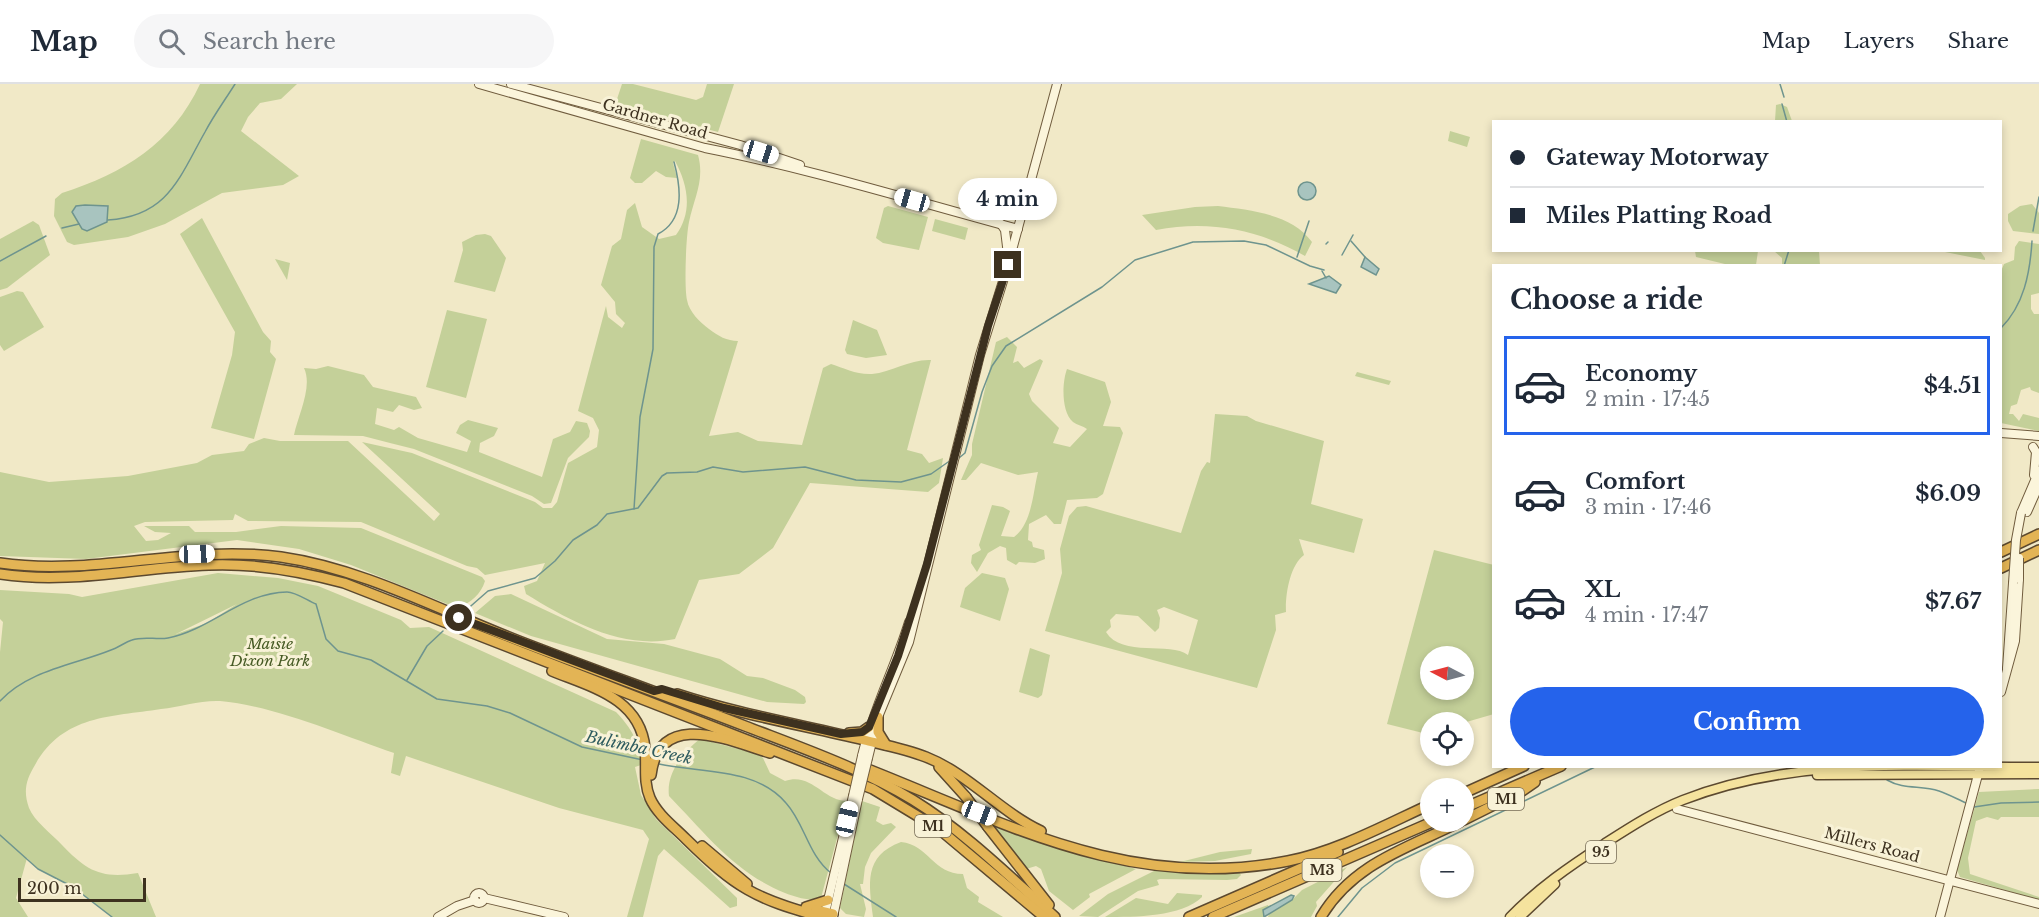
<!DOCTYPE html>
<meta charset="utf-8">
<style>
:root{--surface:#fff;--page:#f6f6f7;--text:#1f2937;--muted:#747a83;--line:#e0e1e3;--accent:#2563eb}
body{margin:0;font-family:"Libre Baskerville",serif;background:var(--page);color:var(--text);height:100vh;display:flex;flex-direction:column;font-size:22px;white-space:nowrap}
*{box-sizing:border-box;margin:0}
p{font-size:20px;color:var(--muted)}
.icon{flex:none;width:33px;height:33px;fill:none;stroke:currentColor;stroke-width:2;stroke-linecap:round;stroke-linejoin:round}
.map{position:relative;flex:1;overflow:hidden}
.panel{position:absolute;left:1492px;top:180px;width:510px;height:504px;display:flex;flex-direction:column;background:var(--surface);border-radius:0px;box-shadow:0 3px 9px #0003}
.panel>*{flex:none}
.hud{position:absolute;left:1492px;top:36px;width:510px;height:132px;border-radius:0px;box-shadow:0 3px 9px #0003;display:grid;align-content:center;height:132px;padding:0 18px;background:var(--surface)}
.needle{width:39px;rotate:276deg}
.controls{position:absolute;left:1420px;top:562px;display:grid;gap:12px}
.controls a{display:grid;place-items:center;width:54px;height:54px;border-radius:50%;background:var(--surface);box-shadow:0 3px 9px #0003;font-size:30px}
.scale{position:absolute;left:18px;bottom:15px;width:128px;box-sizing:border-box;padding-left:6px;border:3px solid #3d311f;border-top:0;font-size:16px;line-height:21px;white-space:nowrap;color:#3d311f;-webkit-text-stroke:4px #f8f2d7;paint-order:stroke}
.end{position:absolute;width:27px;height:27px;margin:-14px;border:8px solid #3d311f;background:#fff;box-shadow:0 0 0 3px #fff}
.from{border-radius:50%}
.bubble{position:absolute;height:42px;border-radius:21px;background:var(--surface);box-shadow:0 3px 9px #0003;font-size:20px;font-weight:700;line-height:42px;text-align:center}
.car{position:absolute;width:18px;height:36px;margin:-18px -9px;border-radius:8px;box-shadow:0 0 4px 2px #0007;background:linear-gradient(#fff 24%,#345 0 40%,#fff 0 76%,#345 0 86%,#fff 0)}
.hud b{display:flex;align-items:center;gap:21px;height:57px;font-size:22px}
.hud b+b{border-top:2px solid var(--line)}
.hud i{width:15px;height:15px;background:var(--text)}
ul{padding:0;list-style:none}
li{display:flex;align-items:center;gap:18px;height:99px;margin:0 12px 9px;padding:0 6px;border:3px solid transparent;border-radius:0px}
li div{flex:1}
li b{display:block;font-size:22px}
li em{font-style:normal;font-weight:700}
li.selected{border-color:var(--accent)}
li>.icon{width:54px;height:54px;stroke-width:1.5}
h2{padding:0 18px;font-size:27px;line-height:72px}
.primary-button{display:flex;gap:12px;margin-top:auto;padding:12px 18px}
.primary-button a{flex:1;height:69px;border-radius:36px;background:var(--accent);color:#fff;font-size:24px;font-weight:700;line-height:69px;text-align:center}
header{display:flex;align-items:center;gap:36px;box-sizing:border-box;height:84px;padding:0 30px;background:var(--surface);border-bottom:2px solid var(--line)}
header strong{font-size:28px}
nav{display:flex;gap:33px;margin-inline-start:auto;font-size:21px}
.search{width:420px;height:54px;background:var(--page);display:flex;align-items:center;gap:15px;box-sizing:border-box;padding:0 21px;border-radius:33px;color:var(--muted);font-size:22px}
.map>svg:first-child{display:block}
.green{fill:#c4d099;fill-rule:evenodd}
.water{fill:#a8c4bf;stroke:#6e948e;stroke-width:1.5}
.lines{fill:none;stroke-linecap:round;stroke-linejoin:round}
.stream{stroke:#6e948e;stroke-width:1.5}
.secondary-casing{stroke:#705c3e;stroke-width:10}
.primary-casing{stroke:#5c492f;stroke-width:11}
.highway-casing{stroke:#5c492f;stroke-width:12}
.secondary{stroke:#fbf5db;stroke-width:8}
.primary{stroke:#f5e39e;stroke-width:8}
.highway{stroke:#e3b455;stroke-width:9}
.secondary-bridge-casing{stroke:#705c3e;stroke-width:10;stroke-linecap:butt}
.highway-bridge-casing{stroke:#5c492f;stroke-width:12;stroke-linecap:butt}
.secondary-bridge{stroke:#fbf5db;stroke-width:8}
.highway-bridge{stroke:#e3b455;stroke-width:9}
.route{stroke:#3d311f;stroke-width:8}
.labels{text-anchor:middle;stroke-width:6;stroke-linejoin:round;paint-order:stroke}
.shield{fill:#f8f2d7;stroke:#756b56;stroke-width:1.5}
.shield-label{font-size:14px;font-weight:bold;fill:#3d311f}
.street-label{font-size:15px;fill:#3d311f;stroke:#f8f2d7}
.park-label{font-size:15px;font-style:italic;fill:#475b25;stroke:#f8f2d7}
.water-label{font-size:16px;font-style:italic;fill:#2e5b5e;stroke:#f8f2d7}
</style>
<header>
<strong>Map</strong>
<div class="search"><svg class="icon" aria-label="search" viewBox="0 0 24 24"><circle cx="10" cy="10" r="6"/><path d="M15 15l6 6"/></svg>Search here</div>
<nav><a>Map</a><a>Layers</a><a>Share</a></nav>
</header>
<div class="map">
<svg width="2039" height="833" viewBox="0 0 2039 833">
<rect width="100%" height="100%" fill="#f1e9c7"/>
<g class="green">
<path d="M200,0H297L281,15L260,19L248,33L241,47L299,92L283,101L222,109L165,140L128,153L74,161L67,158L54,132L55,115L62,109C124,89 172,60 200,0ZM85,121L108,122L107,138L87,147L82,145L72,128L76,122Z"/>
<path d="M622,0H633L696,16L703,13L707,0H734L718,48L615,21Z"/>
<path d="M1780,20L1787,23L1792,37H1775L1776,21Z"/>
<path d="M1450,47L1470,53L1467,63L1448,57Z"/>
<path d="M641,55L698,71C705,96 694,114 689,138C686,152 684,202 687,216C689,228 700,238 709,245C718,252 727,257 738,257L709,352L738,348L758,357L802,361L823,284L831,280C844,284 857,291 872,290C892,288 910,275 931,276L907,366L922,370L929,379L943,374L939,399L928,408L810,399L773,464L739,490L699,496L675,555C622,566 570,537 526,510L524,502L537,497L545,479L485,491L477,484L467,482L361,438L248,437L235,430L233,436L145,438L134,442L146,457L158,456L171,449L155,448L144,442H189L195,448H236L281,442L361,444L482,493L485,497C481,510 471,519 457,524L351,481L299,465L237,456L86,475L0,472V388L49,398L128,392L197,379L212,371L244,367L249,360L264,354L280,357H348L434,437L440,430L362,358L412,369L535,418L543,424H552L557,418L568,379L597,363L599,346L593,334L578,327L606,222L608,233L622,244L625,239L616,230L615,218L601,201L612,162L621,155L627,126L635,119L642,143L659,155L676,151C693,127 688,101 675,77L673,79L677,94L666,93L656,87L642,99H635L630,94Z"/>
<path d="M2032,120L2039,129V150L2013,147L2008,137V130L2020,122Z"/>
<path d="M888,122L928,133L919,166L883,159L876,154L884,124Z"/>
<path d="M1218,122C1250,126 1292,130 1312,158L1305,172C1258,145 1209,136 1156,146L1142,131L1195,123Z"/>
<path d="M202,134L263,248L271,257L270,268L276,275L254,355L211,344L232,271L235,248L180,150Z"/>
<path d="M935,135L968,144L965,156L932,147Z"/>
<path d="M33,137L39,141L50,171L7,204L0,206V155Z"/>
<path d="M485,150L491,152L506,174L495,208L454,198L463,166L462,158L476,151Z"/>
<path d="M2019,157L2039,160V209L2031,211V225L2034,230H2039V309L2031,306L2030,303L2021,306L2017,320L2011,322L2009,330H2013L2019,337L2023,330L2039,334V347L2001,339V187L2004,180L2014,176L2015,163Z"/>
<path d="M1695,167H1758L1756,181H1729L1696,173Z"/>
<path d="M1774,167H1819L1820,181H1782V174Z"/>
<path d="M1940,167H1980L1985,174V176Z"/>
<path d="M275,175L290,179L287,196Z"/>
<path d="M17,207L23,208L44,243L4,267L0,261V213Z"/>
<path d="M447,226L487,235L466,314L426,303Z"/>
<path d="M853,236L877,246L887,271L866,274L847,270L845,266Z"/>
<path d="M1007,253L1017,263L1013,279L1018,277L1024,284L1040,275L1043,277L1029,310L1032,317L1059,344L1053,359L1070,363L1087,345C1083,342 1077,341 1073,338C1061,328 1062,298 1067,285L1105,298L1111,318L1103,342L1120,343L1123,349L1103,410L1097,414L1067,416L1061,440H1054L1046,431L1029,440L1028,456L1032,458L1033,463L1044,466L1045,475L1035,479L1019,478L1016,481L1007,476L1006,464L1000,462L988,469L977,488L971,479L972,471L981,466L979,461L992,421L1003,423L1010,427L1001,452L1014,453C1032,440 1033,408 1038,388L1018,391L981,379L966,396H961L972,371V360L996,258Z"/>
<path d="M328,282L364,291L373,303L416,313L422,324L414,326L399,321L393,328L377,324L375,340L394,346L399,343L418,354L467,368L471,357L456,349L460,341L468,336L498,344L494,352L480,359L479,368L542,393L553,355L570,348L576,337L587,339L590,347L589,353L568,374L551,419L544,420L532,412L414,365L390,359L363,352L294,351C298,331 313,303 304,284L316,285Z"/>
<path d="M1357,288L1391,297L1389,301L1355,292Z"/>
<path d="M1215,330L1247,332L1256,337L1324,357L1311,420L1363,435L1354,469L1299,455L1304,471C1290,481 1285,511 1286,528L1275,531L1276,546L1257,604L1045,547L1062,489L1060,465L1069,432L1077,423L1086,422L1181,449L1201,387L1207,378L1210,379ZM1164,523L1198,536L1188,571C1170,557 1122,574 1106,548L1111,543L1110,536L1116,530L1138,532L1155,548L1159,544L1160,534L1157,526Z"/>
<path d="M1434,466L1494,481V630L1463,639H1431V651L1387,640ZM1431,573H1464V606H1431Z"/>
<path d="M218,489L278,494L318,502L401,536L410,544L429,543L616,628C632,645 639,657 641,681L635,683L641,711L656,735L737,814V822L730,824L664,765L658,772L643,833H627L649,755L643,746L559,724L406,672L400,692L391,689L394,669C341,651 275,622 220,617C201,616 180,623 161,625C110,633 63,631 35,681C26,696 23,707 29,724C34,737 52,750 62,761C87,787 101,795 138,789L156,833H112L73,803L38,785L27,774L16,814L28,833H0V568L3,538L0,535V506L69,510L82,513ZM237,520L207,539L176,550Z"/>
<path d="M982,489L1005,494L1009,505L1000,537L960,523L965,504Z"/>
<path d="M511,510L607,555L664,560L720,575L747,592L763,594L795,606L805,613L806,618L804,620L767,618L531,552L475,529L495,512Z"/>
<path d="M1030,564L1050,571L1042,611L1038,614L1019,608Z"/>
<path d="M700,655L758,670L763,674L770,689L785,697C812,688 823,717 847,717L821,814C809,818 796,813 785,809C735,789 705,749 669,712C666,689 683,668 700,655Z"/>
<path d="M2039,705V733H2001L1998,736L1987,733L1976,737L1968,774L1970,790L2039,813V816L1960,793L1957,786L1979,708Z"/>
<path d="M862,717L880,723L876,737L883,741L891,739L896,743L871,769L865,783L863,800H860L866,825L864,833L846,830L840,824Z"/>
<path d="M998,743L1047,760L1136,785L1089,810L1090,813L1073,826L1049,807L1041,785L1036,782L1026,785L996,746Z"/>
<path d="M901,758C929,761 933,790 963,790L967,804L979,813L978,818L1003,833H873C869,800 863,772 901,758Z"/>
<path d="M1252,765L1251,770L1215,777L1180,778L1220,768Z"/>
<path d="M1347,783L1316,818L1317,822L1311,833H1268L1270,827L1292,816L1302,806Z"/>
<path d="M1154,787L1239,788L1241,791L1237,795L1227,796L1160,795L1157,796L1159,801L1138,807L1098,833L1079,832L1108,810Z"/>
<path d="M1177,809L1202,811V813C1182,833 1135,833 1105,833L1136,814L1168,820Z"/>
<path d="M1268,821L1269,823L1263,826L1264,833H1234Z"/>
</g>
<g class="water">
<circle cx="1307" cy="107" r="9"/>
<path d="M85,121L108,122L107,138L87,147L82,145L72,128L76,122Z"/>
<path d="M1365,173L1379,185L1376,191L1361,183Z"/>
<path d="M1329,192L1341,201L1336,209L1309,200Z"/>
<path d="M1291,811L1294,812L1292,816L1264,833L1263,826Z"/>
</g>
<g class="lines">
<g class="stream">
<path d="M1780,0L1784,13"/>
<path d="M1782,20L1787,38"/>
<path d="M108,136C168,132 179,94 205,48C214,31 225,16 235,0"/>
<path d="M62,144L79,140"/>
<path d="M2033,147L2039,113"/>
<path d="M1351,157L1365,173"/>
<path d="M1326,160L1328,158"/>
<path d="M1342,171L1353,151"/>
<path d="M1297,173L1309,137"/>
<path d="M0,177L46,152"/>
<path d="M1784,182L1789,166"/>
<path d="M1322,187L1326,194"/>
<path d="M2001,244C2024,221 2030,189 2032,157"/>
<path d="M959,374L965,369L982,308L992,282L1006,262L1102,203L1135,176L1193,158L1244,157L1266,161L1310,182L1324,186"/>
<path d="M634,425L640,333L653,265L654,163L658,150C685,136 681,104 674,78"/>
<path d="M464,528L488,507L535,494L555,477L573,456L597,441L607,430L638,424L662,392L667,389L697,388L713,383L743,388L805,383L856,396L901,398L931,390L951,376"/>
<path d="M407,596L427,562L443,547"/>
<path d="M0,617C29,586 74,581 111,566C118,564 125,558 132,556C143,552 157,556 168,554C212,545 241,509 287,508C296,508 308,517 316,520L326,555L338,567L371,576L437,615L487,622L510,629L582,663L643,676"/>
<path d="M659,680C700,689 756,683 786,719C805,740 808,771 831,789"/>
<path d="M1887,696C1904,706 1921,701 1939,707C1948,710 1957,715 1966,719"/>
<path d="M1974,723L2001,719L2039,718"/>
<path d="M0,751L38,785L73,803L112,833"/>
<path d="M844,800L896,833"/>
<path d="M1338,833L1362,804L1395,779L1597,682"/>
</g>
<g class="secondary-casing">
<g id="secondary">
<path d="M479,0L705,64C811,85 914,117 1018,145"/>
<path d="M511,0L740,61L800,81"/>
<path d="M1001,140L1005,146L1008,171"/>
<path d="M2001,349L2039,352"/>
<path d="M2033,363L2036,368L2034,391"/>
<path d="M2027,428L2039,401"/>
<path d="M2021,429L2039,387"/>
<path d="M2007,584L2013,499"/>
<path d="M2001,608L2015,557L2019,495"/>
<path d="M862,672C873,625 895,584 909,538"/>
<path d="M868,674L878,633L909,558L980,271L1008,181L1057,0"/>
<path d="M1677,725L2039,820"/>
<circle cx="479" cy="814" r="5"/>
<path d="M484,814L564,833"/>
<path d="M438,833L457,822L475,816"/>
<path d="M824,833L853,712"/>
<path d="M833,833L858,715"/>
<path d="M1940,833L1979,687"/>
</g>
</g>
<g class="primary-casing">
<g id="primary">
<path d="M1817,691L2039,690"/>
<path d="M1510,833C1538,804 1570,782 1604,760C1629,744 1655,727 1683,716C1795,672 1921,683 2039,683"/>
<path d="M1520,833L1555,800"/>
</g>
</g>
<g class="highway-casing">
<g id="highway">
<path d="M2001,468L2039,450"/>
<path d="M0,479C94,493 186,460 281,473C364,485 441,527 519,557C594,586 670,613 745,642C802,664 860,684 913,716C965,748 1010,793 1055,833"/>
<path d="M2001,484L2039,466"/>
<path d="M0,490C71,501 138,483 209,481C255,479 300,487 344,499L873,705L939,745L1044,833"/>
<path d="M552,587C591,603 640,614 645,664C647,680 643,698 650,714C657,730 673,742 686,755C736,804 755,815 822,833"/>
<path d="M677,610C738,630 802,641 864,656C885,661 906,665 926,673C969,690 999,727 1041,747"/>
<path d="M878,633V648L886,661"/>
<path d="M849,649L862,648L869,643"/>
<path d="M939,683L966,713"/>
<path d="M865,684C1007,740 1131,808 1288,777C1338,767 1385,741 1431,720"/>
<path d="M651,691C659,624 730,657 770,669"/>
<path d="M1464,709L1524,682"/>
<path d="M1464,724L1561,682"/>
<path d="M1464,736L1522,707L1535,698"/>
<path d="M988,743L1049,821"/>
<path d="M702,762L747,800"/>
<path d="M806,823L828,816"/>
<path d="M816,826L833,830"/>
<path d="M1189,833L1338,768"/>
<path d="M1213,833L1432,738"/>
<path d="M1321,833C1353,779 1408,764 1460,738"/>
</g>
</g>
<use href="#secondary" class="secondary"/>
<use href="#primary" class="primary"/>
<use href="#highway" class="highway"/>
<g class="secondary-bridge-casing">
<g id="secondary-bridge">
<path d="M2019,474V495"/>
<path d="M2013,499L2016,456L2021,429"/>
<path d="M853,712L862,672"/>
<path d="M858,715L868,674"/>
</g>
</g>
<g class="highway-bridge-casing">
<path id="highway-bridge" d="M966,713L988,743"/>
</g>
<use href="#secondary-bridge" class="secondary-bridge"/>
<use href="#highway-bridge" class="highway-bridge"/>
</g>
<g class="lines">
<path class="route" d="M459,534L654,607L662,605L724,624L841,650L862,648L869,643L898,572L927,480L988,242L1008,181"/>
</g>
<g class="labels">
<g class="shield">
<rect x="1488" y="704" width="36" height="22" rx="4.5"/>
<rect x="915" y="731" width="36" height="22" rx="4.5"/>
<rect x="1586" y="757" width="30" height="22" rx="4.5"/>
<rect x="1302.5" y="775" width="39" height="22" rx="4.5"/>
</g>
<g class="shield-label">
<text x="1506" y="720">M1</text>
<text x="933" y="747">M1</text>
<text x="1601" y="773">95</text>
<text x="1322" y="791">M3</text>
</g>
<g class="street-label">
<text transform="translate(655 35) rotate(16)" y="5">Gardner Road</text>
<text transform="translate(1872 761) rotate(15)" y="5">Millers Road</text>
</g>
<g class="park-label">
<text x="270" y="565">Maisie<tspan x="270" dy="17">Dixon Park</tspan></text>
</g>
<g class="water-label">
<text transform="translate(639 663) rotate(12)" y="6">Bulimba Creek</text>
</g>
</g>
</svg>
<div class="controls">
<a><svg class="needle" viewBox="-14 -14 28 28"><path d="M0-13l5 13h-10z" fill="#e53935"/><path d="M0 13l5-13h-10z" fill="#747a83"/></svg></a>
<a><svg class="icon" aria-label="locate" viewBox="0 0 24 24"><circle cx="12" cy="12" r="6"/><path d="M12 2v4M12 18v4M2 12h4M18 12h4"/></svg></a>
<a>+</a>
<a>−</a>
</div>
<div class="scale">200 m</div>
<i class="end from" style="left:459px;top:534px"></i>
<i class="end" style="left:1008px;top:181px"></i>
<div class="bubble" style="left:958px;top:94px;width:99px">4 min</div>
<i class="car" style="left:761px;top:68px;rotate:107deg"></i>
<i class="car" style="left:912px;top:116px;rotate:286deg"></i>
<i class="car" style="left:197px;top:470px;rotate:88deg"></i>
<i class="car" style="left:979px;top:729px;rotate:111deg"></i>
<i class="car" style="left:847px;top:735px;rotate:13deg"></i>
<div class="hud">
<b><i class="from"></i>Gateway Motorway</b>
<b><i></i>Miles Platting Road</b>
</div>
<section class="panel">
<h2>Choose a ride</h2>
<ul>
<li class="selected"><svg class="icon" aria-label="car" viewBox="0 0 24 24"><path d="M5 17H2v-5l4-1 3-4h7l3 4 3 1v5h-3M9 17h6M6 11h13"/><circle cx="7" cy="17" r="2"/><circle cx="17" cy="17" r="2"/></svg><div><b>Economy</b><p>2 min · 17:45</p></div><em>$4.51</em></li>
<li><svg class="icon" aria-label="car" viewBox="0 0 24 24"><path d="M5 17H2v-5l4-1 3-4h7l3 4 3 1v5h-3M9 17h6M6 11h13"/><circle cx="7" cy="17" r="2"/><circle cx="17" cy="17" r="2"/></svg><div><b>Comfort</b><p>3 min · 17:46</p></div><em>$6.09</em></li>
<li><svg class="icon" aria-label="car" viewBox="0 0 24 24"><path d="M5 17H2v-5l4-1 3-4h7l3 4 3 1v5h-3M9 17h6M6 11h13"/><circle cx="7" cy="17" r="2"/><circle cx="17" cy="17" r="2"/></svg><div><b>XL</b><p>4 min · 17:47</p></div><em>$7.67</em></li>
</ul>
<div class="primary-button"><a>Confirm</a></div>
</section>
</div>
